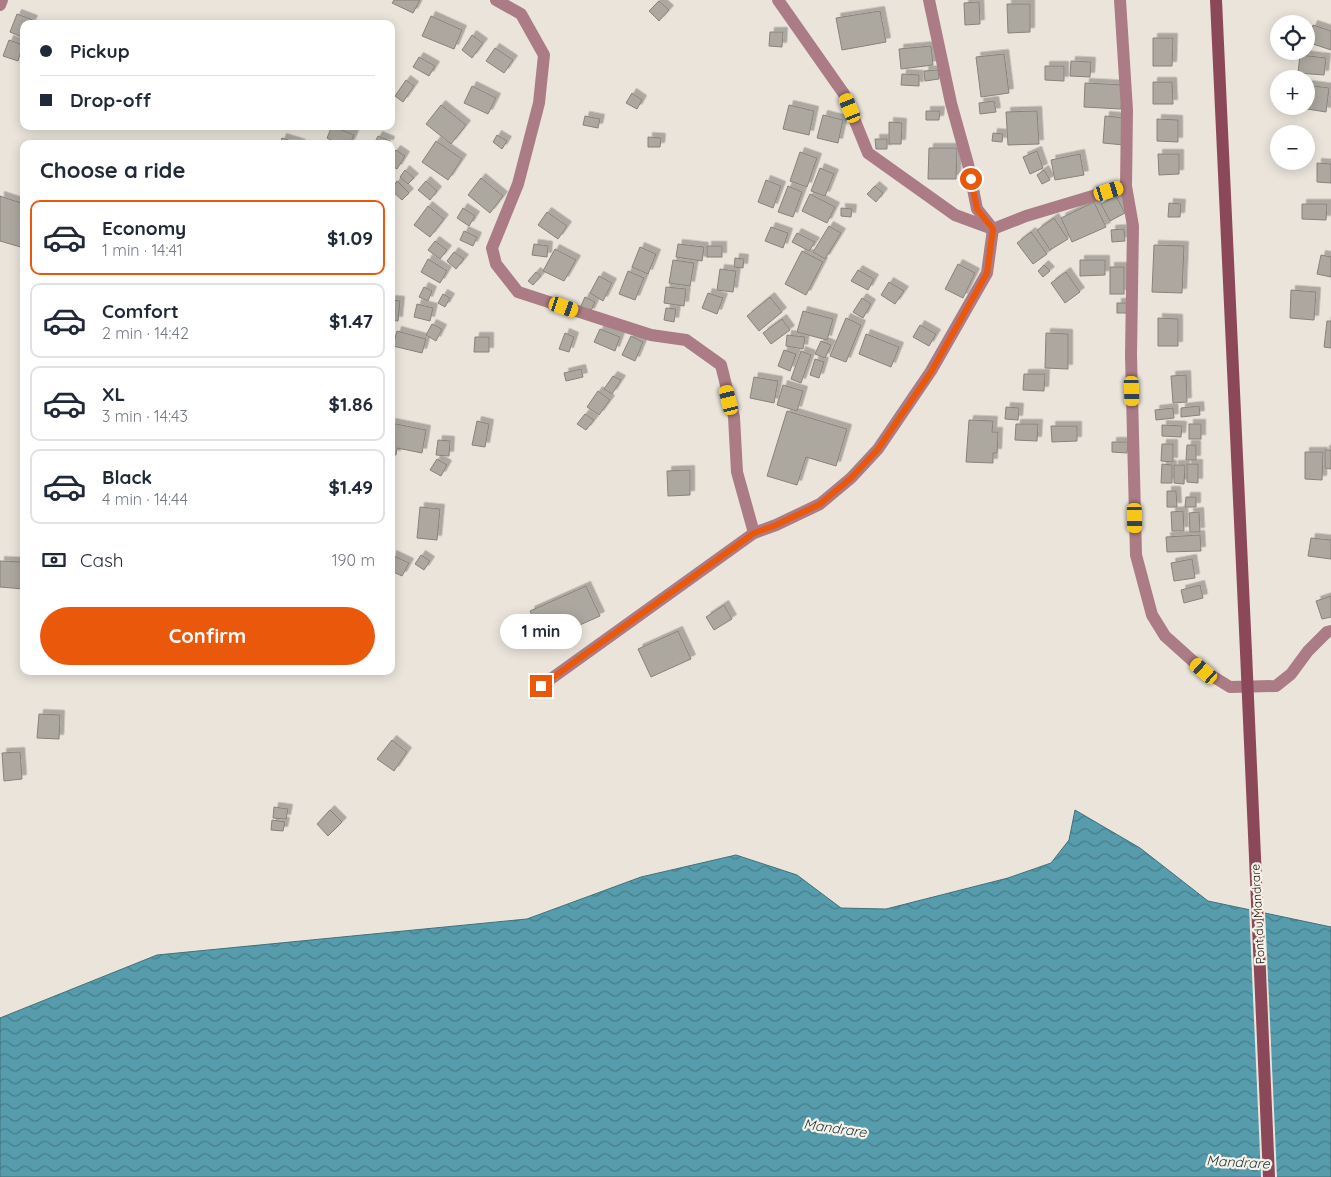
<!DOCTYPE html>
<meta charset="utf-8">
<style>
:root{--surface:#fff;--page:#f6f6f7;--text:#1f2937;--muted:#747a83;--line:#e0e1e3;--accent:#ea580c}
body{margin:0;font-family:Quicksand,sans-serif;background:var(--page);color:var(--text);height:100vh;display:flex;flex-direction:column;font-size:19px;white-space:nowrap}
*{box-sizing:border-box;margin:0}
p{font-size:16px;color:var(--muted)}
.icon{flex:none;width:28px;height:28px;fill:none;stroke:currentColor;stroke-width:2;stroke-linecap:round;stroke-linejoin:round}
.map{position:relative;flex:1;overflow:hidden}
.details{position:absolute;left:20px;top:140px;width:375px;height:535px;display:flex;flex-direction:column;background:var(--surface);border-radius:10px;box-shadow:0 2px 12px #0003}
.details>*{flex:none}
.hud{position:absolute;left:20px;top:20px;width:375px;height:110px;border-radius:10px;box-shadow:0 2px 12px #0003;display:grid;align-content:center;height:110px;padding:0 20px;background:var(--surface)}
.fabs{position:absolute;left:1270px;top:15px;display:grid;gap:10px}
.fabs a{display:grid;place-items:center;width:45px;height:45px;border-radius:50%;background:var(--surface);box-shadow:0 2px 12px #0003;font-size:25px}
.end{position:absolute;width:22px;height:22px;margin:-11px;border:6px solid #ea580c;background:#fff;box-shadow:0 0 0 2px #fff}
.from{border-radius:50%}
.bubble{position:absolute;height:35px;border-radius:18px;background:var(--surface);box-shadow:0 2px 12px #0003;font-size:16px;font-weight:800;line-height:35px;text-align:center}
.car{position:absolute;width:15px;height:30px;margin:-15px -8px;border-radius:6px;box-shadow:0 0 4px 1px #0007;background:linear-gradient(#f5c518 24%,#345 0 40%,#f5c518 0 76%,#345 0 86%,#f5c518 0)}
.hud b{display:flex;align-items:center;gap:18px;height:48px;font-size:19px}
.hud b+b{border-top:1px solid var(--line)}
.hud i{width:12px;height:12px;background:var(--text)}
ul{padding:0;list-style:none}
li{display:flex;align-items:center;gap:15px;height:75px;margin:0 10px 8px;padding:0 10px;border:2px solid var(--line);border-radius:10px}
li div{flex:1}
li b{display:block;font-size:19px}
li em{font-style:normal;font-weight:800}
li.selected{border-color:var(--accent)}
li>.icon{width:45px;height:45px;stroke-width:1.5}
h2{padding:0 20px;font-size:22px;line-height:60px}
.pay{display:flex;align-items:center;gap:12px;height:55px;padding:0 20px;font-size:19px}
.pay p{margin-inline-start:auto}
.button{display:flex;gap:10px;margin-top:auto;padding:10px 20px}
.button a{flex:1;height:58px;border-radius:30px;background:var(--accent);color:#fff;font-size:20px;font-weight:800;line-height:58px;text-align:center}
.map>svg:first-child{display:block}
.water{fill:url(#water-waves);stroke:#40717b}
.pier{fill:#eae4db}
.building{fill:#ada89f;stroke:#88827a;filter:url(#shadow)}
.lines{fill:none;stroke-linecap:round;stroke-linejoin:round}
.service{stroke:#ab7c85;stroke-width:12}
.minor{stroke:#ab7c85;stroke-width:12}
.secondary{stroke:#8b4858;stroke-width:12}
.secondary-bridge{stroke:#8b4858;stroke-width:12}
.route{stroke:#ea580c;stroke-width:6}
.labels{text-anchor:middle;stroke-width:4.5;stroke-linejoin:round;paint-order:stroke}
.street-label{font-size:12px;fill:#0e0c09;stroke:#f8f1e8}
.water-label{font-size:14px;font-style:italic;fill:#13363e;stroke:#f8f1e8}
</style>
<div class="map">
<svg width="1331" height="1177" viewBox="0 0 1331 1177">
<defs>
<pattern id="water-waves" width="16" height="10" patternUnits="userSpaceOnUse" patternTransform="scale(1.25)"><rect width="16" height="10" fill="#569cac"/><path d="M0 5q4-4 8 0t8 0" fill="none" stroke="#467e8a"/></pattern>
<filter id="shadow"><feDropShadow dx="4.5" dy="-4.5" stdDeviation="0" flood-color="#0004"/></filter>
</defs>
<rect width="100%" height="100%" fill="#eae4db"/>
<path class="water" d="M1075,810L1140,848L1208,901L1331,927V1177H0V1018L157,955L527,919L641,877L736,855L797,875L841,908L886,909L1008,878L1051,863L1069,840Z"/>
<path class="pier" d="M1249,907L1265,911L1277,1177H1261Z"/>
<g class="building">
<path d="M394,0H420L413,13L392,3Z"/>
<path d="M659,1L669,10L659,21L649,11Z"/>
<path d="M979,2L980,24L965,25L964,3Z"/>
<path d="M1007,4H1030V32L1008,33Z"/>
<path d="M880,11L886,42L842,50L836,18Z"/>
<path d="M17,14L33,20L31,24H24V38L10,32Z"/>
<path d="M431,16L462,30L454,49L422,36Z"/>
<path d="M1313,25L1331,31V50L1307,42Z"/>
<path d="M770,32H783L782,47L769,46Z"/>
<path d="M472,35L483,43L472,58L462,50Z"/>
<path d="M1153,38H1173L1172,66H1153Z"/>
<path d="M9,40L23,45L18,61L3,56Z"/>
<path d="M931,46L933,65L901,69L899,49Z"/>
<path d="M495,48L513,60L504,73L486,61Z"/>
<path d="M1004,54L1009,93L981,97L976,57Z"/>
<path d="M1300,55L1326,58L1324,75L1298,73Z"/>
<path d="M419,57L435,66L429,76L413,67Z"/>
<path d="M1071,61L1091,62L1090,77L1070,76Z"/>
<path d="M1045,66H1064V81L1045,80Z"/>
<path d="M938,70L939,79L925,81L924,71Z"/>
<path d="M902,74L919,75V86L901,85Z"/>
<path d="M406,80L414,86L403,102L395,96Z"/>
<path d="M1153,82H1172L1173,104H1153Z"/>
<path d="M1085,83L1123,85L1121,109L1084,107Z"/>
<path d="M1306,85L1329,88L1326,112L1301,108V106H1306Z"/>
<path d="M472,86L496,98L488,114L464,103Z"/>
<path d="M632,93L642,100L637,109L626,103Z"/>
<path d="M994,101L996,112L980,114L979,103Z"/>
<path d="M441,105L466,125L451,144L426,124Z"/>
<path d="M789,105L814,111L809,135L783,129Z"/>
<path d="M926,111H940L939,120H926Z"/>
<path d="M1037,111L1039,144L1008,145L1006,112Z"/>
<path d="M823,115L843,120L838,143L817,138Z"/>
<path d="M585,116L600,119L598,128L583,125Z"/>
<path d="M1105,116L1126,118L1124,145L1103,143Z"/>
<path d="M1157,119L1178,120V142L1157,141Z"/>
<path d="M889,122L902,123L901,144H889Z"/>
<path d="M332,126L354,135L350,144H339L327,138Z"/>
<path d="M993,133L1003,134L1002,142L992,141Z"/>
<path d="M497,135L507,141L502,149L493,142Z"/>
<path d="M378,136L390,141L389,144H374Z"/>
<path d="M648,137L661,138L660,147H648Z"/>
<path d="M282,138L301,144H280Z"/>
<path d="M875,139H887V149H876Z"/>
<path d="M436,141L462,159L448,180L422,162Z"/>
<path d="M929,148H957L956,179H928Z"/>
<path d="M396,150L405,156L397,169L391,165V157Z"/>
<path d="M1037,151L1043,168L1030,174L1023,157Z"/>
<path d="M800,152L817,158L807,187L790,181Z"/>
<path d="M1080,154L1084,175L1055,180L1051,160Z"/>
<path d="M1158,154H1179V174L1159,175Z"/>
<path d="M1317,163L1331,164V183L1317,182Z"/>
<path d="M820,168L834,174L825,196L811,191Z"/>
<path d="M405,170L414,178L408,184L400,177Z"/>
<path d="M1044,170L1050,180L1042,184L1037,175Z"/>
<path d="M481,178L503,196L490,213L468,195Z"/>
<path d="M766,180L781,186L773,208L758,202Z"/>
<path d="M397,181L409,193L402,200L391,190Z"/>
<path d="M426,181L437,191L430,200L418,190Z"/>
<path d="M788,186L802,192L793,217L778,212Z"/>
<path d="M875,186L883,193L876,202L867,194Z"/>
<path d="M810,194L835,207L827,223L802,211Z"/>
<path d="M0,196L24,204V248L0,241Z"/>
<path d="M1116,196L1125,213L1110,221L1101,204Z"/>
<path d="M1094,202L1106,227L1072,242L1061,218Z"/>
<path d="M1169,203L1181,204L1180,217H1168Z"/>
<path d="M1302,204H1327L1326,220L1302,219Z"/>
<path d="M428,206L444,219L430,237L414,225Z"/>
<path d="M463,208L475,216L469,226L457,218Z"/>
<path d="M841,208L852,209L851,217L841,216Z"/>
<path d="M547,212L567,226L558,239L538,225Z"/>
<path d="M1054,218L1068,239L1050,250L1037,230Z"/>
<path d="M829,226L841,233L825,259L813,252Z"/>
<path d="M771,227L788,233L783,248L765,241Z"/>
<path d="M1124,229L1125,241L1112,242L1111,230Z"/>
<path d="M464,231L477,237L473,246L460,240Z"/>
<path d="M1031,232L1047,254L1033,264L1017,243Z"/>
<path d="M797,233L815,242L809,251L792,242Z"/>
<path d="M435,241L447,250L440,259L428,250Z"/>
<path d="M534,244L548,246L547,257L532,255Z"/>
<path d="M678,244L704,247L702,261L676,257Z"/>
<path d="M1154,245L1184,246L1182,293L1152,292Z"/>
<rect x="707" y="246" width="15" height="11"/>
<path d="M640,247L656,254L648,274L632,267Z"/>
<path d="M555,249L576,260L564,281L543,271Z"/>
<path d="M802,251L823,262L806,295L785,284Z"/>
<path d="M454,252L464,259L456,269L447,261Z"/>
<path d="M1321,255L1331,257V277L1317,274Z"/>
<path d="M735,258L744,259L743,268L734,267Z"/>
<path d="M428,259L447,271L440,283L421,272Z"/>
<path d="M673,260L694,263L690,286L669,283Z"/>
<path d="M1080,260H1105V275L1080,276Z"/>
<path d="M958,264L975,273L963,298L945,289Z"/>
<path d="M1044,265L1050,271L1043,277L1038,271Z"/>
<rect x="1110" y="267" width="14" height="27"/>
<path d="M720,269L736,271L733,292L717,290Z"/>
<path d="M858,270L874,279L868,290L851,281Z"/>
<path d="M628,271L644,278L635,300L619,294Z"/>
<path d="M536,272L541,276L533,285L528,281Z"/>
<path d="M1066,272L1080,292L1065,303L1051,283Z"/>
<path d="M599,276L612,283L603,301L590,293Z"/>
<path d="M889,282L904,291L895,304L881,295Z"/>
<path d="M424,287L432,291L428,301L419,297Z"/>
<path d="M666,287L686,289L684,306L664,303Z"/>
<path d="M1291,290L1316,292L1314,320L1290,318Z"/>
<path d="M708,293L723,298L717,314L702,308Z"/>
<path d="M443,294L450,298L445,307L438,303Z"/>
<path d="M585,297L595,302L590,313L580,308Z"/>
<path d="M770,297L782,312L759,331L747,316Z"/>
<path d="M862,298L871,304L863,318L853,312Z"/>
<path d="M391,300L400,301L398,321L391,320Z"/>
<rect x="1117" y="303" width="10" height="10"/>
<path d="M417,304L433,308L430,321L414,317Z"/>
<path d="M666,308L676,309L674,322L664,320Z"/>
<path d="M803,311L833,319L827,340L797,332Z"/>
<path d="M846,318L861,325L846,362L830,356Z"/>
<path d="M1158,318L1178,319V346H1158Z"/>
<path d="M782,319L790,330L771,344L763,333Z"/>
<path d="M1327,321H1331V348L1324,347Z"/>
<path d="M432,324L442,329L436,341L426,335Z"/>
<path d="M920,325L936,334L929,346L913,337Z"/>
<path d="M600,329L620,337L615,351L594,342Z"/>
<path d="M397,331L426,339L422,353L393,346Z"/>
<path d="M565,333L574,337L569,352L559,349Z"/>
<path d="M1046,333L1068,334V369L1045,368Z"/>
<path d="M866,334L899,347L891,367L859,354Z"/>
<path d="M787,335L805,337L803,349L786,346Z"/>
<path d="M631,336L643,342L635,361L622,355Z"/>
<path d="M475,337H489V352H474Z"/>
<path d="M821,341L831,345L825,358L815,354Z"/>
<path d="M784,350L796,354L790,371L778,366Z"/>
<path d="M801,351L811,355L801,383L791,379Z"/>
<path d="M815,359L824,362L819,378L810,375Z"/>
<path d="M581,369L583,377L566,381L564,373Z"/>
<path d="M1024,374H1045L1044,391L1023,390Z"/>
<path d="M1186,375L1187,402L1173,403L1171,376Z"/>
<path d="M613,376L621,380L612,394L604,389Z"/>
<path d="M754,377L778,381L774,403L750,398Z"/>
<path d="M783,385L803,391L797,411L777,405Z"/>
<path d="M598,391L610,400L599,415L587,407Z"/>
<path d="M1199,406L1200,415L1181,417V408Z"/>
<path d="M1006,407L1019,408L1018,420L1005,419Z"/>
<path d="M1173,408L1174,418L1156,420L1155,410Z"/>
<path d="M787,411L847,429L836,466L806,457L797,485L767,476Z"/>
<path d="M585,414L594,420L586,430L577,424Z"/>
<path d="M969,420L993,421L992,432H998L997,453H993V463L966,462Z"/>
<path d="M477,421L489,424L485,447L472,445Z"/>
<path d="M391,423L426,430L422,453L397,448L396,455L391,454Z"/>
<path d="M1016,424H1038L1037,441L1015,440Z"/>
<rect x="1189" y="424" width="12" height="15"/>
<path d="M1162,425L1182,426L1181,437L1162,436Z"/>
<path d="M1051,426H1077V441L1052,442Z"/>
<path d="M438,440L450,441L449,456L436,455Z"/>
<path d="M1112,442H1128L1127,453L1112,452Z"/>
<path d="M1162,444H1173V462L1161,461Z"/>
<path d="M1187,445H1196V460H1186Z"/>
<path d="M1325,450H1331V469L1325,468Z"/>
<path d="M1305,452H1323L1322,480L1305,479Z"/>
<path d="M437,459L447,465L441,476L430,470Z"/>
<path d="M1162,464L1172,465V483H1161Z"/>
<path d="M1187,464H1198V483L1187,482Z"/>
<path d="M1174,465H1185L1184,484L1174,483Z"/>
<path d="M690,470V495L668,496L667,471Z"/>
<path d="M1167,491H1176L1177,507H1167Z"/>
<path d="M1186,497H1196V507H1185Z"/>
<path d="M420,507L440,509L437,540L417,538Z"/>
<path d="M1183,511L1184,531H1172L1171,512Z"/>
<path d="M1199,512L1200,532H1190L1189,513Z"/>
<path d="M24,520V589L0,587V561L21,562Z"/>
<path d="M1200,535L1201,551L1167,552L1166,537Z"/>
<path d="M1311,538L1331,540V559L1308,556Z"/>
<path d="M392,555L409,563L402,576L391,571Z"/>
<path d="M421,555L430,561L424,570L415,564Z"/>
<path d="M1192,559L1195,578L1174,581L1171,563Z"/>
<path d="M1200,585L1203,598L1184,603L1181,590Z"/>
<path d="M586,586L600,616L544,641L530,611Z"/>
<path d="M1331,596V617L1322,619L1316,601Z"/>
<path d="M724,605L732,619L714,630L706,617Z"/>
<path d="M678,631L691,659L651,677L638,649Z"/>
<path d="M39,714L60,715L59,739L37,738Z"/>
<path d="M392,740L407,752L394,771L377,759Z"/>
<path d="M20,752L22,779L4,781L2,753Z"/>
<path d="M274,807L288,809L286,819L273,818Z"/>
<path d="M330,810L342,822L328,836L317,824Z"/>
<path d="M272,820L285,822L283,831L271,830Z"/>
</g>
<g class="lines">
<g class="service">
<path d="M778,0L844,94L868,153L955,215L993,229"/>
<path d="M0,5L2,0"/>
<path d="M541,686L754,533"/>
</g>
<g class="minor">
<path d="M496,0L521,14L544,55L539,103L518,184L492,248L496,264L518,292L651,335L686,340L721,365L734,417L737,472L754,533L776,525L820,504L851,478L878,449L931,371L987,273L993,229L1026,216L1126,186"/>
<path d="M929,0L951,103L968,164L977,209L993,229"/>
<path d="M1120,0L1127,110L1126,186L1133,226L1131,355L1136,555L1152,615L1165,636L1204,671L1230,687L1276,686L1291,674L1308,651L1327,632L1331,631"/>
</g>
<path class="secondary" d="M1216,0L1246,652"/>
<path class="secondary-bridge" d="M1246,652L1269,1177"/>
</g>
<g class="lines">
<path class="route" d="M541,686L754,533L776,525L820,504L851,478L878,449L931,372L987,273L993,229L977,209L971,179"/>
</g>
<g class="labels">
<g class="street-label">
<text transform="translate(1258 914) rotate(-93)" y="4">Pont du Mandrare</text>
</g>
<g class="water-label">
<text transform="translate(835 1128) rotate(8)" y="5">Mandrare</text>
<text transform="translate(1238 1162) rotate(3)" y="5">Mandrare</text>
</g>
</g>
</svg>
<div class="fabs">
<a><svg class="icon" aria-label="locate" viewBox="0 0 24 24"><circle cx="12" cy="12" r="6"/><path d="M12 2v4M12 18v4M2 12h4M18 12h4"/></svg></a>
<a>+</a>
<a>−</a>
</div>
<i class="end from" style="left:971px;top:179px"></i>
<i class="end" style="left:541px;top:686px"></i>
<div class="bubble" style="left:500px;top:614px;width:82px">1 min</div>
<i class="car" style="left:850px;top:108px;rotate:338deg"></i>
<i class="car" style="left:1109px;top:191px;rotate:73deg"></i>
<i class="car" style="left:564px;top:307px;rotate:109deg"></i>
<i class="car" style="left:1132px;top:391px;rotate:178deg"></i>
<i class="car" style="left:729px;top:400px;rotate:346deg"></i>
<i class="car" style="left:1135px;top:518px;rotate:179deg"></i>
<i class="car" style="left:1204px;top:671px;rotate:311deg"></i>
<div class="hud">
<b><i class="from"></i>Pickup</b>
<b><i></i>Drop-off</b>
</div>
<section class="details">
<h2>Choose a ride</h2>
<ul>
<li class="selected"><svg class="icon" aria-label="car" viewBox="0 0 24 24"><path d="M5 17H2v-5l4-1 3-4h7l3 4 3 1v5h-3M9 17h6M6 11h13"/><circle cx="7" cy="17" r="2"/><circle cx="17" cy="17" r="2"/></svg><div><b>Economy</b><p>1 min · 14:41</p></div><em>$1.09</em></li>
<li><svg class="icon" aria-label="car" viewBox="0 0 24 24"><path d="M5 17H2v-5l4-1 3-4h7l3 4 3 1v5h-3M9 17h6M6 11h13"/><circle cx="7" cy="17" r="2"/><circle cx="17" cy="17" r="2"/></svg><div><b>Comfort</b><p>2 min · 14:42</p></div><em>$1.47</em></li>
<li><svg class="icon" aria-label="car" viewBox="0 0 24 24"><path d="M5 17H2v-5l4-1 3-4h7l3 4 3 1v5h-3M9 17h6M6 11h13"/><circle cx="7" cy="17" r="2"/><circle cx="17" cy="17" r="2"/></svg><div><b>XL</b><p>3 min · 14:43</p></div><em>$1.86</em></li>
<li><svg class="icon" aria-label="car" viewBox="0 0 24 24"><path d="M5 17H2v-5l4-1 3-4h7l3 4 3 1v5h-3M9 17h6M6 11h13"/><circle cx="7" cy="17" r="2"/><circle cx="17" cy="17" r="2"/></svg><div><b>Black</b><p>4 min · 14:44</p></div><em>$1.49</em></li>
</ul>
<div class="pay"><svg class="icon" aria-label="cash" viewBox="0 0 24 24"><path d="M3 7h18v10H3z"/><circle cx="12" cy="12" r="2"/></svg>Cash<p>190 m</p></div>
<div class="button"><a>Confirm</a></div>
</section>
</div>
